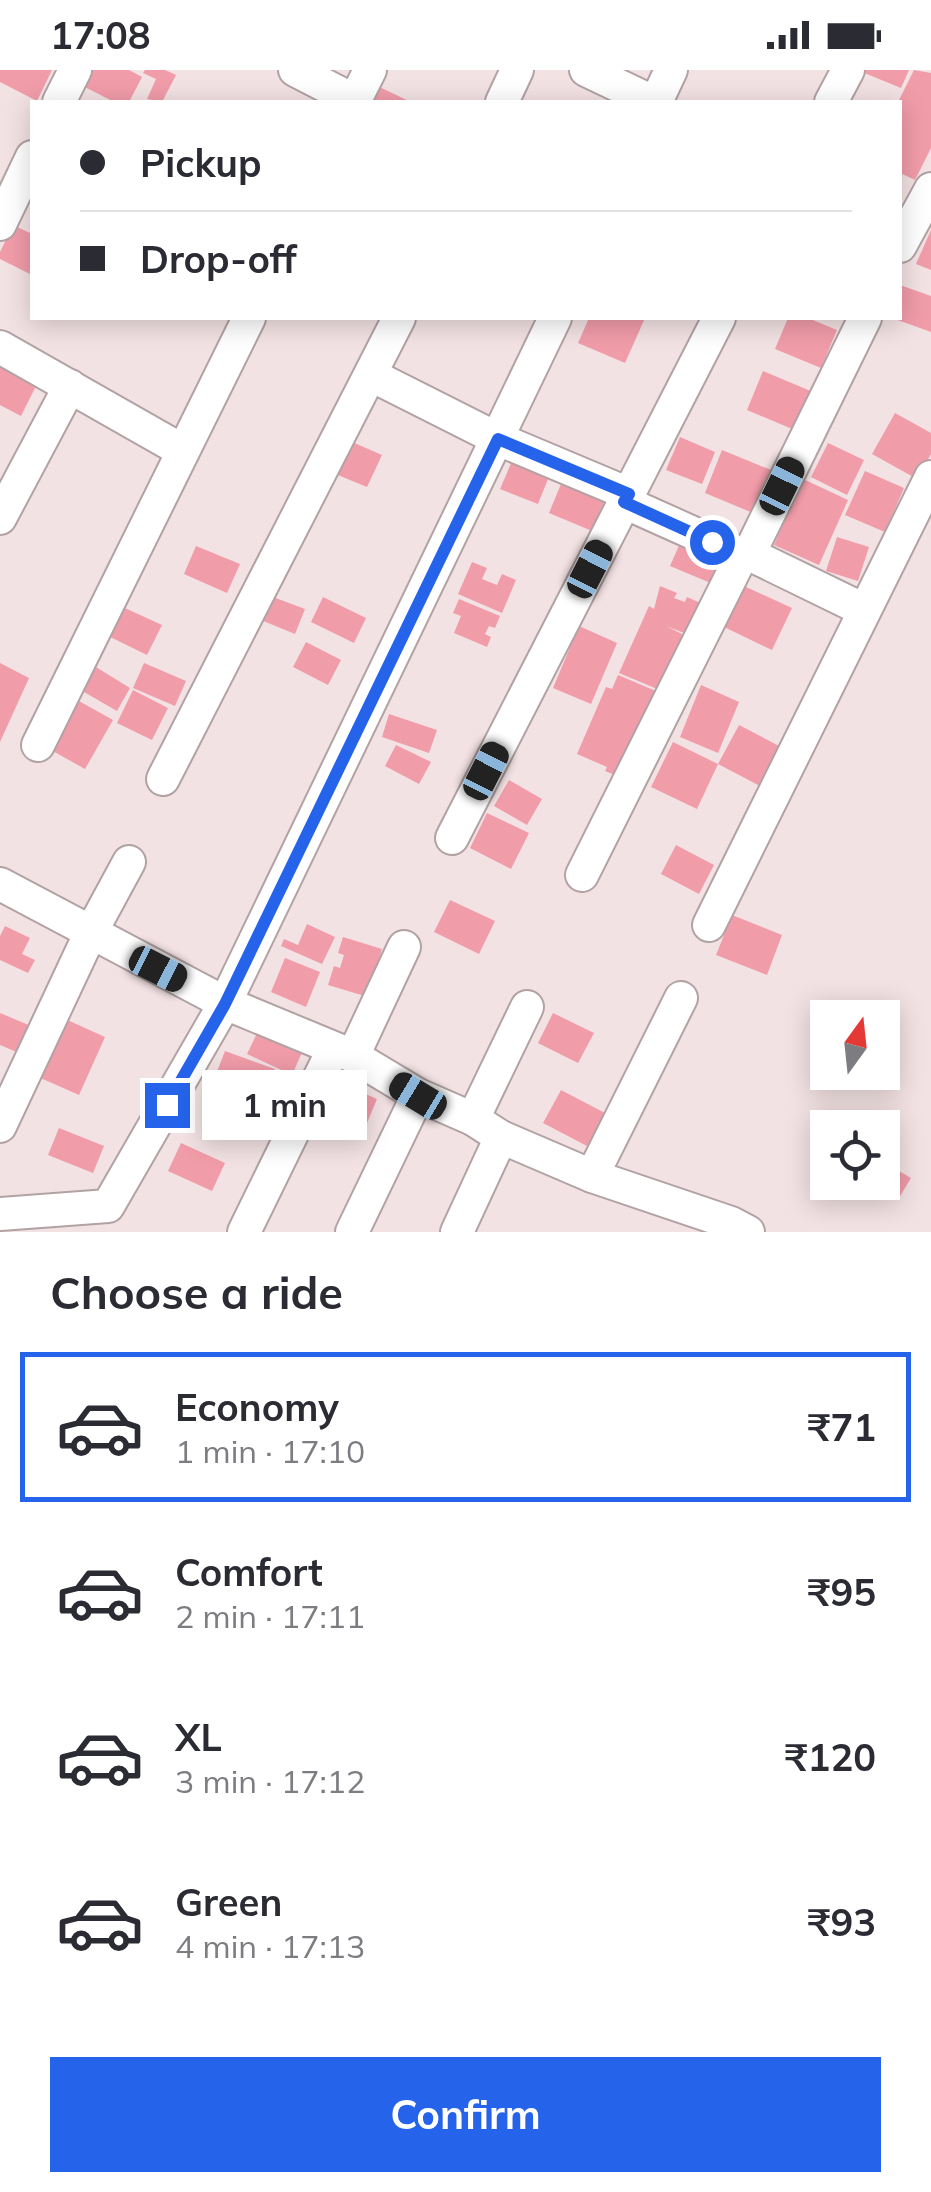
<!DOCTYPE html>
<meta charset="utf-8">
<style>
:root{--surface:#fff;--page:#f7f7f7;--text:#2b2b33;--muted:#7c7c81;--line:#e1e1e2;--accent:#2563eb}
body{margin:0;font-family:Mulish,sans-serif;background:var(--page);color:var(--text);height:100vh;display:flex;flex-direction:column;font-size:38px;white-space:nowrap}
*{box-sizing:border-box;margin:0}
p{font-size:32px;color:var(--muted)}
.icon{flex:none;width:55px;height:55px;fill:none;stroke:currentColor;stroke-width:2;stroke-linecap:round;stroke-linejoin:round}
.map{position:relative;height:1162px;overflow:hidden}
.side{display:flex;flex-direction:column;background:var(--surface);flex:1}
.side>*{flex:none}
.guide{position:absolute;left:30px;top:30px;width:872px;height:220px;border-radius:0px;box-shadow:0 5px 25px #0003;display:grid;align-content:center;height:220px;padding:0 50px;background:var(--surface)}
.needle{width:65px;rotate:15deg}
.tools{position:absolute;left:810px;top:930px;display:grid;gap:20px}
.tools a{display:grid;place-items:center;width:90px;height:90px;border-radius:0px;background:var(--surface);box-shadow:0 5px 25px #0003;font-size:50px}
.end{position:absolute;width:45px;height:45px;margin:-22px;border:12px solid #2563eb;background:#fff;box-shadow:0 0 0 5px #fff}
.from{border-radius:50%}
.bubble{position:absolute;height:70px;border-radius:0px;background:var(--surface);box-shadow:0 5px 25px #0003;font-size:32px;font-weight:700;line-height:70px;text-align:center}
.car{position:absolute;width:30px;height:60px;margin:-30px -15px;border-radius:12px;box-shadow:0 0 8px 2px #0007;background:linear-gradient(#222 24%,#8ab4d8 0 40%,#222 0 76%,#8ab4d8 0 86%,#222 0)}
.guide b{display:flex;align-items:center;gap:35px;height:95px;font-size:38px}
.guide b+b{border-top:2px solid var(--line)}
.guide i{width:25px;height:25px;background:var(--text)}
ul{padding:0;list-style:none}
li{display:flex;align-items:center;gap:30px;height:150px;margin:0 20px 15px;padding:0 30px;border:5px solid transparent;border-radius:0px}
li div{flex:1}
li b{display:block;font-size:38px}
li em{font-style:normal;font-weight:700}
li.active{border-color:var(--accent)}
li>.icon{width:90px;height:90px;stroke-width:1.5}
h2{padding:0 50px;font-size:45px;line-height:120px}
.primary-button{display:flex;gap:20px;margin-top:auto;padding:20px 50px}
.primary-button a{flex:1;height:115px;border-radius:0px;background:var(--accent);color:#fff;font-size:40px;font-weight:700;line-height:115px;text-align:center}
.status{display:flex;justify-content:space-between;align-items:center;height:70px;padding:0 50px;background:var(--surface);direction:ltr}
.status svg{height:28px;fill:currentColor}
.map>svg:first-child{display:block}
.building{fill:#f19ca9}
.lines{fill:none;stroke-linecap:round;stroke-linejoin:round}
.minor-casing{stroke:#b2a2a4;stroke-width:36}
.minor{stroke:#fff;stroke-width:32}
.route{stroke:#2563eb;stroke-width:12}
</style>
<div class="status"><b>17:08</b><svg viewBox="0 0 49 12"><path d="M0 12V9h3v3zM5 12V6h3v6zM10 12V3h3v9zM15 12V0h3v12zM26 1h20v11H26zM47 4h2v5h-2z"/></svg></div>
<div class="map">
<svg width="931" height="1162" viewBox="0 0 931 1162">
<rect width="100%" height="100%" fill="#f3e2e4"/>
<g class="building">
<path d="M0,0H52L37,31L0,12Z"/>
<path d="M89,0H129L142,7L129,32H114L81,15Z"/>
<path d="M145,0H165L176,5L162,32L147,29L156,9L143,3Z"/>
<path d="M857,0H909L901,18Z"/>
<path d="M914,0L931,3V78L915,110L900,103L898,32Z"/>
<path d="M371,13L411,32H362Z"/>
<path d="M13,155L32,164V205L0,189V182Z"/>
<path d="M931,160V200L916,194Z"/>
<path d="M900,215L931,226V262L892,248H900Z"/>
<path d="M589,248H645L625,293L578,273Z"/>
<path d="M788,248H808L837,260L821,298L775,279Z"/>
<path d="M0,297L36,316L21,346L0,335Z"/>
<path d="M763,301L813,322L797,361L747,340Z"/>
<path d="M895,343L931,363V384L917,409L872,384Z"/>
<path d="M680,367L715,382L702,414L666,400Z"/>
<path d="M343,368L382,385L367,417L328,401Z"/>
<path d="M828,373L864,390L847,425L811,407Z"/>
<path d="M722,380L771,400L753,443L705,423Z"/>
<path d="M515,384L552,399L538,434L500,419Z"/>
<path d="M865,401L904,418L885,462L845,445Z"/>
<path d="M803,409L848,430L819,495L774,475Z"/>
<path d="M561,414L604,432L592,461L549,443Z"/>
<path d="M684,464L727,482L713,514L670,496Z"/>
<path d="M837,467L869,477L858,511L826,501Z"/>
<path d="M196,476L240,494L227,523L184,504Z"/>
<path d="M472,492L487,498L482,509L497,515L502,504L516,510L502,543L458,524Z"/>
<path d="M660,516L677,523L674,528L685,532L687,527L703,534L689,565L666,556L686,566L662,621L619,603L649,536L654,539Z"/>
<path d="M744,516L792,538L772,580L724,557Z"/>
<path d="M265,524L305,539L295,564L256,548Z"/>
<path d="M323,527L366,548L354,573L311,552Z"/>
<path d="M459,529L500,546L495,558L489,556L485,564L491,567L487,577L454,563L461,546L453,543Z"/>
<path d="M116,534L162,555L147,585L102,563Z"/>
<path d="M579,556L617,573L591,634L553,618Z"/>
<path d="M306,572L341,590L328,615L293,597Z"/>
<path d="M0,593L29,608L0,672Z"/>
<path d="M144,593L186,611L175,636L133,618Z"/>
<path d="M91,594L130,618L117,641L77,618Z"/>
<path d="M618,605L663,624L620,707L605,701L607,697L577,684L606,617L612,619Z"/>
<path d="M701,615L739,632L718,683L680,667Z"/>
<path d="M133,620L168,638L152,670L117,653Z"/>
<path d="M70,626L113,650L85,699L42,675Z"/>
<path d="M389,644L437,660L429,683L382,667Z"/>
<path d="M739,655L781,677L760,716L718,694Z"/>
<path d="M673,672L718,694L697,739L651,717Z"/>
<path d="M396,675L431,692L419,714L385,696Z"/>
<path d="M509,710L542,729L527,755L494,736Z"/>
<path d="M487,743L529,763L511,799L470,778Z"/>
<path d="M676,775L714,795L699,824L661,804Z"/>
<path d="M450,830L495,851L479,884L434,862Z"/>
<path d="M732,845L782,865L767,905L716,885Z"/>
<path d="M307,854L335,867L322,894L281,876L284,869L298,875Z"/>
<path d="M5,856L30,868L22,884L35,890L28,903L0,890V866Z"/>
<path d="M343,867L382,879L368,927L328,915L334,896L340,898L344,885L338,883Z"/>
<path d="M285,888L320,902L306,937L271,922Z"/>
<path d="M0,943L31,956L19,983L0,975Z"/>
<path d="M553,943L594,963L578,993L538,973Z"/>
<path d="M63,948L105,967L79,1025L36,1006Z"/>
<path d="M260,957L304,978L292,1005L247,984Z"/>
<path d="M225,981L275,999L265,1025L215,1007Z"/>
<path d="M334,1010L377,1029L367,1053L323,1035Z"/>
<path d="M561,1020L605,1043L587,1076L543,1053Z"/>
<path d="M59,1058L104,1076L93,1103L48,1085Z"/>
<path d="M181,1073L225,1093L212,1121L168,1101Z"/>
<path d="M882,1091L911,1108L899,1128L873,1112H882Z"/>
</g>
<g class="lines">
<g class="minor-casing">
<g id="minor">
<path d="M295,0L355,31"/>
<path d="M586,0L653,32"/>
<path d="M59,32L75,0"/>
<path d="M354,32L370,0"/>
<path d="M502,32L517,0"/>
<path d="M656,32L671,0"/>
<path d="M831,32L848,0"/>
<path d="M0,154L32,87"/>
<path d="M900,176L931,119"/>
<path d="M0,277L183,381"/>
<path d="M371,305L498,369L629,424"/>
<path d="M624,432L742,485L749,484L864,540"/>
<path d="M0,448L70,316"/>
<path d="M749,484L865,248"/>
<path d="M38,675L249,248"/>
<path d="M163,709L399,248"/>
<path d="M452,768L719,248"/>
<path d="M582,805L742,485"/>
<path d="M0,814L225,933L353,986L418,1025L473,1049L501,1067L592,1106L731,1153L748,1162"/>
<path d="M709,855L931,407"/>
<path d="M353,986L404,877"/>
<path d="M473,1049L527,937"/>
<path d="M0,1056L90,864L129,792"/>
<path d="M592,1106L681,928"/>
<path d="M0,1144L108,1136L225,933L555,248"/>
<path d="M244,1162L333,980"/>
<path d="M352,1162L418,1025"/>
<path d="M457,1162L501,1067"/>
</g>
</g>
<use href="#minor" class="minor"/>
</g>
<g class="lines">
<path class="route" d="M167,1035L225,934L498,369L629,424L624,432L712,472"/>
</g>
</svg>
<div class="tools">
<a><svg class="needle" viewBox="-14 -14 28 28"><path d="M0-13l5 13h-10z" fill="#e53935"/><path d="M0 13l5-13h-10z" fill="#7c7c81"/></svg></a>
<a><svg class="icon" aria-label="locate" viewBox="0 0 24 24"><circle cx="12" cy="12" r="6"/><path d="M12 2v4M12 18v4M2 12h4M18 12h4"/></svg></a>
</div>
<i class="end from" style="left:712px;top:472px"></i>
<i class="end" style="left:167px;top:1035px"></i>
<div class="bubble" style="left:202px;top:1000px;width:165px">1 min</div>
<i class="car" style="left:782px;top:416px;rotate:26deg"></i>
<i class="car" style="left:590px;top:499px;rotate:27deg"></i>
<i class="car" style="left:486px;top:701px;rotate:27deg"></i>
<i class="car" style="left:158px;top:899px;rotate:117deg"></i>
<i class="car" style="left:418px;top:1026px;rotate:301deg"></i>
<div class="guide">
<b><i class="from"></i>Pickup</b>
<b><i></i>Drop-off</b>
</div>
</div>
<section class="side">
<h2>Choose a ride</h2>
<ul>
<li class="active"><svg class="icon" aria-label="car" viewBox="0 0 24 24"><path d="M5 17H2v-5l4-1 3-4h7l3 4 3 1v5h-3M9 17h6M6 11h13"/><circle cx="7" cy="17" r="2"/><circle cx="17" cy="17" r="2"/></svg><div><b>Economy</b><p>1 min · 17:10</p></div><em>₹71</em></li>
<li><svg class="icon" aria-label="car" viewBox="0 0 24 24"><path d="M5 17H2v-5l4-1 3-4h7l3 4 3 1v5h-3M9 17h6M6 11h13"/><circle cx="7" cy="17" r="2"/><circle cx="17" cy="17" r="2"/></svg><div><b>Comfort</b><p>2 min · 17:11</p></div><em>₹95</em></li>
<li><svg class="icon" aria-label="car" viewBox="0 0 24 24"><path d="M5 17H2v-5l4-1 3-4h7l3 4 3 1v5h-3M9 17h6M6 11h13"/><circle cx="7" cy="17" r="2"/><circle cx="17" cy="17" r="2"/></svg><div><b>XL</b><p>3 min · 17:12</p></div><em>₹120</em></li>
<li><svg class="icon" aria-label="car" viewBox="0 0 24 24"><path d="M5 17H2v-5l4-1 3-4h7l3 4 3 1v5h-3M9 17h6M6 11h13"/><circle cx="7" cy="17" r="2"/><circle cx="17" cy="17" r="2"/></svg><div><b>Green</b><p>4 min · 17:13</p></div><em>₹93</em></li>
</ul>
<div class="primary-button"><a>Confirm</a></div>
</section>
